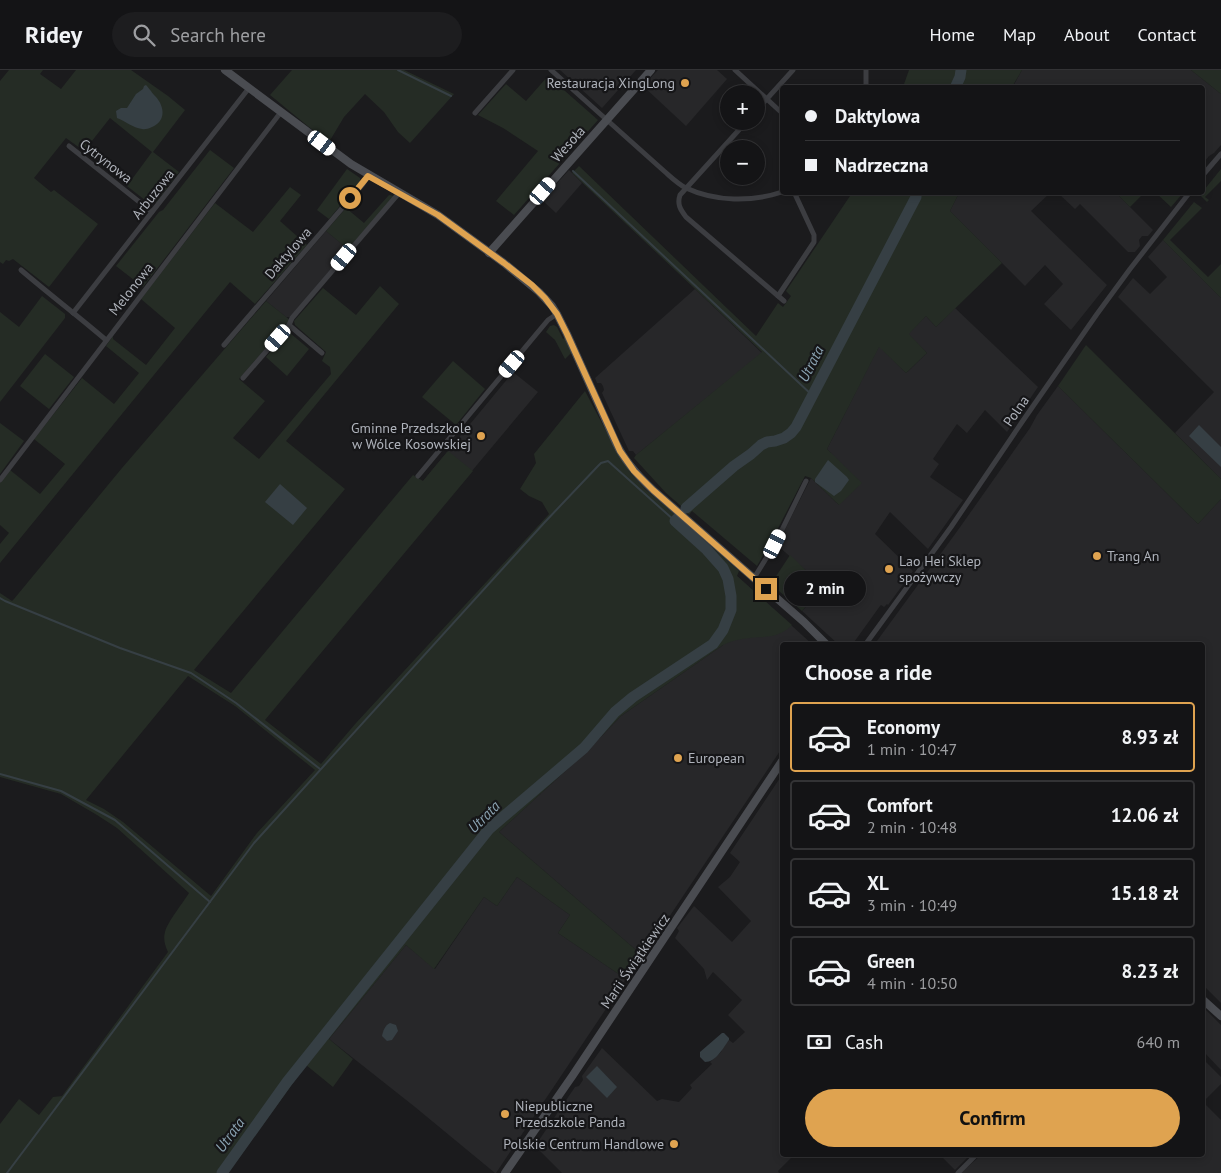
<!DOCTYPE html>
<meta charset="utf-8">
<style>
:root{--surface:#141416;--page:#1d1d1f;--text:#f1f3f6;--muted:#9d9ea1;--line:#333335;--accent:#dfa350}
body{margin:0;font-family:"PT Sans",sans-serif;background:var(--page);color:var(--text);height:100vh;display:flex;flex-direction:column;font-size:19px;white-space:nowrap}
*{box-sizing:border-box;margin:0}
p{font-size:16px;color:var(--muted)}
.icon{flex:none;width:28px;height:28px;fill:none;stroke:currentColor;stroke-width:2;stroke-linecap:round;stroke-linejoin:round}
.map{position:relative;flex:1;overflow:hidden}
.drawer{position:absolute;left:780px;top:572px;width:425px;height:515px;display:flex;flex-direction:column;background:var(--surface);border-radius:5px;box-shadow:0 2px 8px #0003,0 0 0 1px var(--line)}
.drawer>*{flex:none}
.guide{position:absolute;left:780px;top:15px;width:425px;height:110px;border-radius:5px;box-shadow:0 2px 8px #0003,0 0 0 1px var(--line);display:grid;align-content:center;height:110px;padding:0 25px;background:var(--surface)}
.fabs{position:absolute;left:720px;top:15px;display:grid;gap:10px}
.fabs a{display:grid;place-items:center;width:45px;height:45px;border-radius:50%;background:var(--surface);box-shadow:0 2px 8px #0003,0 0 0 1px var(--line);font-size:25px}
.end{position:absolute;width:22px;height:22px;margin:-11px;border:6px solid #dfa350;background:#111;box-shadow:0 0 0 2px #111}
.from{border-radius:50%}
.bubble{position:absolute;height:35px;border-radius:18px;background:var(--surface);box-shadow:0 2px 8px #0003,0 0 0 1px var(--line);font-size:16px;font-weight:800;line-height:35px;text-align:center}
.car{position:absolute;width:15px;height:30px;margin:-15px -8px;border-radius:6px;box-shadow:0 0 4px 1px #0007;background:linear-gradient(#fff 24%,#345 0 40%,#fff 0 76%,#345 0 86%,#fff 0)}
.guide b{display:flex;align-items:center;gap:18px;height:48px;font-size:19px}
.guide b+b{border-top:1px solid var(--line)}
.guide i{width:12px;height:12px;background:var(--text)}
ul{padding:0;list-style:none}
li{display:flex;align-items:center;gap:15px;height:70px;margin:0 10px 8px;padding:0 15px;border:2px solid var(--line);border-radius:5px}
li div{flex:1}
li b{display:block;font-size:19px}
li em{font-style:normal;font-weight:800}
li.selected{border-color:var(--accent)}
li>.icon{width:45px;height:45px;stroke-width:1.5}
h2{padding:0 25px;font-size:22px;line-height:60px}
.pay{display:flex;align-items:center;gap:12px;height:55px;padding:0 25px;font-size:19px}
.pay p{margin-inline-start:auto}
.cta{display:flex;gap:10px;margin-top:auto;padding:10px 25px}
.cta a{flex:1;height:58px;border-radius:30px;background:var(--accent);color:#111;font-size:20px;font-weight:800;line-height:58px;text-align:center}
header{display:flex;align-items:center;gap:30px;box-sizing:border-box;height:70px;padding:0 25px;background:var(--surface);border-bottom:1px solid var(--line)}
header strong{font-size:24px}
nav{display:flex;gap:28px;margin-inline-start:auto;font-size:18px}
.search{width:350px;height:45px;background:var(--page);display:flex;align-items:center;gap:12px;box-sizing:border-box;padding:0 18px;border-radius:28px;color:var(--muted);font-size:19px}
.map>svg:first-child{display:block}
.built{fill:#272729}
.green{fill:#252c25;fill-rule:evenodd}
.water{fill:#363f44}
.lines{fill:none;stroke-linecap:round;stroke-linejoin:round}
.stream{stroke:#363f44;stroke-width:2}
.river{stroke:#363f44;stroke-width:11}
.street{stroke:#3c3d41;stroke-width:5}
.secondary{stroke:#4a4c51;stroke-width:8}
.route{stroke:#dfa350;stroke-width:6}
.poi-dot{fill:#dfa350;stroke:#161618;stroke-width:2}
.labels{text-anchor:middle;stroke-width:4.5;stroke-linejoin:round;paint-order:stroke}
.poi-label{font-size:14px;fill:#afb3bb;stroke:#161618;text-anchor:start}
.street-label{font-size:14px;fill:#afb3bb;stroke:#161618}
.water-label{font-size:15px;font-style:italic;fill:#8aa2b1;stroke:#161618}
</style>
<header>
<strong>Ridey</strong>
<div class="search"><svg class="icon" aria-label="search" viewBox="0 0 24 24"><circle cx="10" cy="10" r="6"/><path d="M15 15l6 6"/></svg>Search here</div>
<nav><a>Home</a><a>Map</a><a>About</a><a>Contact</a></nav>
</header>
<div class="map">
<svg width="1221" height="1103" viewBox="0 0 1221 1103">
<rect width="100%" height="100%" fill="#1b1b1d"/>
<g class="built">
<path d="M560,0H636L602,38Z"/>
<path d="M658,0H717L727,9L686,56L643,16Z"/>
<path d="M1022,0H1191L1221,24V75L1214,83L1209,86L1205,91L1203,99L1202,18H1012Z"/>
<path d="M569,100L582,113L556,143L542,130Z"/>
<path d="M959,123H1050L1031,141L1107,215L1071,260L1044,234L1063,214L1045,195L1025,216L950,141Z"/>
<path d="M1058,123H1116L1153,160L1148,166H1142L1139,170L1140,176L1135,182H1128L1080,134L1075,139Z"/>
<path d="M326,161L348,179L290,247H286L266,231Z"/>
<path d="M1163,170L1221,228V409L1175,363L1214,322L1118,227L1133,208L1150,224L1167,207L1148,187Z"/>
<path d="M695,219L762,283L636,385L633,381H629L602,323L604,320L603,316L601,313H597L595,308Z"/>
<path d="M955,238L1038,317L1007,362L985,340L967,363L957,354L933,389L939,394L930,407L963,430L928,479L890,442L875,464L913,501L888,535L887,534L884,537L881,535L880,536L852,575H845L843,573L842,575H839L802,541L815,527L812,523L820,513L777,475L811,408L839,435L831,383L827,379L879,276L906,303L927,283L908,264L926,246L936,257Z"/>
<path d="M513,302L538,322L446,432L423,411Z"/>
<path d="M1058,316L1198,454L1221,429V933L1203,915L1202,575H874L958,460L1030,358L1037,345Z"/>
<path d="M737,506L813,575H782V678L643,886L499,762L588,680L621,646L723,575Z"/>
<path d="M782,705V1085H794L778,1101L779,1103H562L535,1076L575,1017L579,1016L583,1010L582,1006L602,978L657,1031L662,1029L679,1032L692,1018L690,1015L712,994L710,992L721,982L723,977L729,970L733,973L745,962L728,945L742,930L713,902L707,910L704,899L675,868L679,861L677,858L694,836L732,872L751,851L718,817L730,807L740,792L730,783Z"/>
<path d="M517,807L570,845L558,863L626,909L496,1103H495L415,1037L329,969L406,875L435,899L484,827L497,836Z"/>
<path d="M1203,937L1221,955V1000L1203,981Z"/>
<path d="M1203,989L1221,1007V1014L1203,1032L1221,1050V1103H961L981,1085H1202L1203,990Z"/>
<path d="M940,1085H970L955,1100Z"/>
</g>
<g class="green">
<path d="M9,0H43L40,4L61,19L76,0H131L168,26L185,40L153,82L179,102L156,133L150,134L127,116L152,82L110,48L84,81L66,68L34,108L51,122L54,120L98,154L49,217L13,189L9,191L6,190L3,194L0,192V11Z"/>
<path d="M292,0H404L454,24L410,73L398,62L384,42L365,24L344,47L329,72C309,58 290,41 270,25Z"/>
<path d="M909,0H1022L1012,17H903Z"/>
<path d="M1191,0H1221V24Z"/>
<path d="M548,6L598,50L514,145L496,131L538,81L503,58L478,45L506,14L526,31Z"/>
<path d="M210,80L234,98L143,217L116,196L159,142L163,140Z"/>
<path d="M579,96L756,266L778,233L783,237L791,226L786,221L852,123H959L950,141L1002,193L936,257L926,246L909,264L927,283L906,303L879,277L827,379L862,413L839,435L811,408L805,406L772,470L757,496L692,441L689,445L681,436L666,423L634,388L636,385L762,282L572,103Z"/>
<path d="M347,99L360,108V112L329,149L317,140Z"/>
<path d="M1221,99V111L1205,127L1209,130L1207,132L1200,125Z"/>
<path d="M290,117L301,125L280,151L307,175L255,234L230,212L0,493V474L9,463L0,455V413L10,400L40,424L65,394L34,369L82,308L114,334L139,303L106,276L113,266V269L146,295L175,258L141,229L215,133L253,162Z"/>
<path d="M1116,123H1144L1130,137Z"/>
<path d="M1156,123H1183L1171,137Z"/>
<path d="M389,125L394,126L348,179L326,161L346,138L364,153Z"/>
<path d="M1194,132L1202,138L1170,170L1208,207L1221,194V228L1163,170Z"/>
<path d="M380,216L399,234L286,371L345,419L194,600L231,623L413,405L423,411L448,381L473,401L265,650L321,694L356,653L549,444L542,432L529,426L520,419L536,393L534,384L585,321L614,376L630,402L645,419L692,459L739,501L737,506L792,555C776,571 762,565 742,569C736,570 729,572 723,575L621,646L588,680L499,762L643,886L626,909L558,863L570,845L517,807L497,836L484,827L434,899L406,875L329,969L353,989L333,1017L306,995L228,1103H0V1054L19,1029L39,1045L53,1027L62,1026L168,882C165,876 163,869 165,862C168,851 183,833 189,823L117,758L97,745L61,724L0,707V523L12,531L14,529L122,398L266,231L290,250L239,309L265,331L233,368L259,389L331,304L330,297L322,291L326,282L295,255L294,251L323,218L356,245ZM188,606L235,636L315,700L257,763L211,826L123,752L104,739L86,730Z"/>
<path d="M42,226L65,244V248L0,332V242L19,257Z"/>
<path d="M554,255L557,257L563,269L565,268L572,282L565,289L555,270L546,262L550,256Z"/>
<path d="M286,263H290L309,279L287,306L266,287Z"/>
<path d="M1086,275L1221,409V429L1198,454L1058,316Z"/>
<path d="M45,284L74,307L49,339L20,316Z"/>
<path d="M453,291L485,319L456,355L422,327Z"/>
<path d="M0,353L24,371L0,404Z"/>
<path d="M790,485L820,514L812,523L815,526L802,541L771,514Z"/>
</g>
<g class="water">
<path d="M146,15C148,17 149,19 151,21C152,23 154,25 156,27C163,35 166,47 157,54C153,57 147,60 142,59C133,58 125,51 117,48L116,41L121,38H127L136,24L143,19L144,16Z"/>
<path d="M1199,355L1221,377V397L1189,366Z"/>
<path d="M828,390L847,407L849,410L841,421L834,426L815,412V409Z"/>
<path d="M280,414L307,438L293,455L265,432Z"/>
<path d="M390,953L396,955L398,961L392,970L387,971L382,966C383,961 385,955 390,953Z"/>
<path d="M722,963H724L729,968V970C723,978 716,992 705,992L700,987V982Z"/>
<path d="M597,996L617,1017L607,1028L586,1007Z"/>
</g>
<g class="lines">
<g class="stream">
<path d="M398,0L451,26"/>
<path d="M573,101L813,326"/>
<path d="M0,528L5,531L120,578L191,603L236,633L320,699"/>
<path d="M0,704L61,721L115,750L210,832"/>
<path d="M7,1103L254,773L544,453L598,396L601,393L608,391L675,451"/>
</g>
<g class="river">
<path d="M955,18L960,7L961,0"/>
<path d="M686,438L734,396L751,384L761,375L767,372L775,371L784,368L791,363L796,357L916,127V122"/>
<path d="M222,1103L287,1012L489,759L584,678L615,642L633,627L713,574L723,560L731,540V526L728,509L723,498L707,480L675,451L678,448"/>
</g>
<g class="street">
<path d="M551,0L664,101C671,107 678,114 686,118C716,132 752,132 782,122"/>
<path d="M735,0L782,43"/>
<path d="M866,18V0"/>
<path d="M756,41L793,0"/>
<path d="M475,43L513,0"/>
<path d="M747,51L680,125C677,134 680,139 686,147L784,231"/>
<path d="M69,76L152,142"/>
<path d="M1202,106L1221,84"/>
<path d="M21,200C49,224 78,246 106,270"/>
<path d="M778,226L814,172V165L794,122"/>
<path d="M73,243L249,18"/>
<path d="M289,255L322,283"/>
<path d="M224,275L363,114L368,106"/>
<path d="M243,308L289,255L292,248L399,123"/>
<path d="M418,406L548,250L557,244"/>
<path d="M0,410L281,42"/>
<path d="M754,508L775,474L806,411"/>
<path d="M865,575L951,457L1022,352L1097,244L1130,199L1190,122"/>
<path d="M958,1103L976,1085"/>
</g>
<g class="secondary">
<path d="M225,0L351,94L438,145L504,193L539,222L552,236L557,244L567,264L616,373C625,392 638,406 653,420L804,552L827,575"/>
<path d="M489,183L651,0"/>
<path d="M1202,929L1221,946"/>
<path d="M505,1103L573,1005L782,691"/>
</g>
</g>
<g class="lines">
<path class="route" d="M350,128L368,106L438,145L504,193L532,215L545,228L557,244L567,264L620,381L634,401L653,420L766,519"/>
</g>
<g class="poi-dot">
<circle cx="685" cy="13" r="5"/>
<circle cx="481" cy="366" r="5"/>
<circle cx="1097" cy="486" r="5"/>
<circle cx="889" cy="499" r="5"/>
<circle cx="678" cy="688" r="5"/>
<circle cx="505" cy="1044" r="5"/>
<circle cx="674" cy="1074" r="5"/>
</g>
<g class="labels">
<g class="poi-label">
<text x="675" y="18" text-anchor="end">Restauracja XingLong</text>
<text x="471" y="363" text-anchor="end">Gminne Przedszkole<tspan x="471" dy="16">w Wólce Kosowskiej</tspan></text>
<text x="1107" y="491">Trang An</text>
<text x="899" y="496">Lao Hei Sklep<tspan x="899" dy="16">spożywczy</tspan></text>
<text x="688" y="693">European</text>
<text x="515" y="1041">Niepubliczne<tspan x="515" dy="16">Przedszkole Panda</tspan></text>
<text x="664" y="1079" text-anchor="end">Polskie Centrum Handlowe</text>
</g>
<g class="street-label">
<text transform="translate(568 74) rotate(-48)" y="5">Wesoła</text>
<text transform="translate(106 91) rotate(38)" y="5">Cytrynowa</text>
<text transform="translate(153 124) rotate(-52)" y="5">Arbuzowa</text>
<text transform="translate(288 183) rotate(-49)" y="5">Daktylowa</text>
<text transform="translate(131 219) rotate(-52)" y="5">Melonowa</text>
<text transform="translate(1016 341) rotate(-55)" y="5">Polna</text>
<text transform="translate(635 891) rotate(-56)" y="5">Marii Świątkiewicz</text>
</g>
<g class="water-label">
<text transform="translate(811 294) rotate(-63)" y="5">Utrata</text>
<text transform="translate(484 747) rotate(-45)" y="5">Utrata</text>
<text transform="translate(230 1065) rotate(-54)" y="5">Utrata</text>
</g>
</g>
</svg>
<div class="fabs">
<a>+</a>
<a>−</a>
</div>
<i class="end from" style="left:350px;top:128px"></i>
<i class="end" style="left:766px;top:519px"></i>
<div class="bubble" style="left:784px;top:501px;width:82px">2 min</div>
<i class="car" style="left:322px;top:73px;rotate:127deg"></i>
<i class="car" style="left:543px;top:121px;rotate:41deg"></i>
<i class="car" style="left:344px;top:187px;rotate:220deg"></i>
<i class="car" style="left:278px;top:268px;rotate:221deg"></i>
<i class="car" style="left:512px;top:294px;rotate:220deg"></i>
<i class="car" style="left:775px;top:474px;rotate:26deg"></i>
<div class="guide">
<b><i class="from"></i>Daktylowa</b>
<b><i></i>Nadrzeczna</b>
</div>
<section class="drawer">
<h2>Choose a ride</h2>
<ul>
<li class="selected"><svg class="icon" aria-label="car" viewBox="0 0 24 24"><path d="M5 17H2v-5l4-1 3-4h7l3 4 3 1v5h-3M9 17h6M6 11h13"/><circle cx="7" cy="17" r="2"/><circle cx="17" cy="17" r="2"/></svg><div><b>Economy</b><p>1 min · 10:47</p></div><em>8.93 zł</em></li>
<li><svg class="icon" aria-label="car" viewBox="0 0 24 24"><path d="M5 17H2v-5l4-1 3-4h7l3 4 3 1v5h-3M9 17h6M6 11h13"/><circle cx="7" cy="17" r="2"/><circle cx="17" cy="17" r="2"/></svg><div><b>Comfort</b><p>2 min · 10:48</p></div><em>12.06 zł</em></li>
<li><svg class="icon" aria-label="car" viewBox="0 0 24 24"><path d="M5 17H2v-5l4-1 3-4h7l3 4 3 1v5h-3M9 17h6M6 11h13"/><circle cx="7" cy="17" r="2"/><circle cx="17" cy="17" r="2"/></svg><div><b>XL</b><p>3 min · 10:49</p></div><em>15.18 zł</em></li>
<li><svg class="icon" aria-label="car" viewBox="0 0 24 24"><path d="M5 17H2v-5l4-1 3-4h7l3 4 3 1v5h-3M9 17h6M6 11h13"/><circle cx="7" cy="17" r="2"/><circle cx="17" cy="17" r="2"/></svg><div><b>Green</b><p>4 min · 10:50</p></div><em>8.23 zł</em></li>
</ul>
<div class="pay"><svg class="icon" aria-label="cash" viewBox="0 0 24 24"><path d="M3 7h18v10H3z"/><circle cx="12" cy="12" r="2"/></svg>Cash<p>640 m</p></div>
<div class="cta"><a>Confirm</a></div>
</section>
</div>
